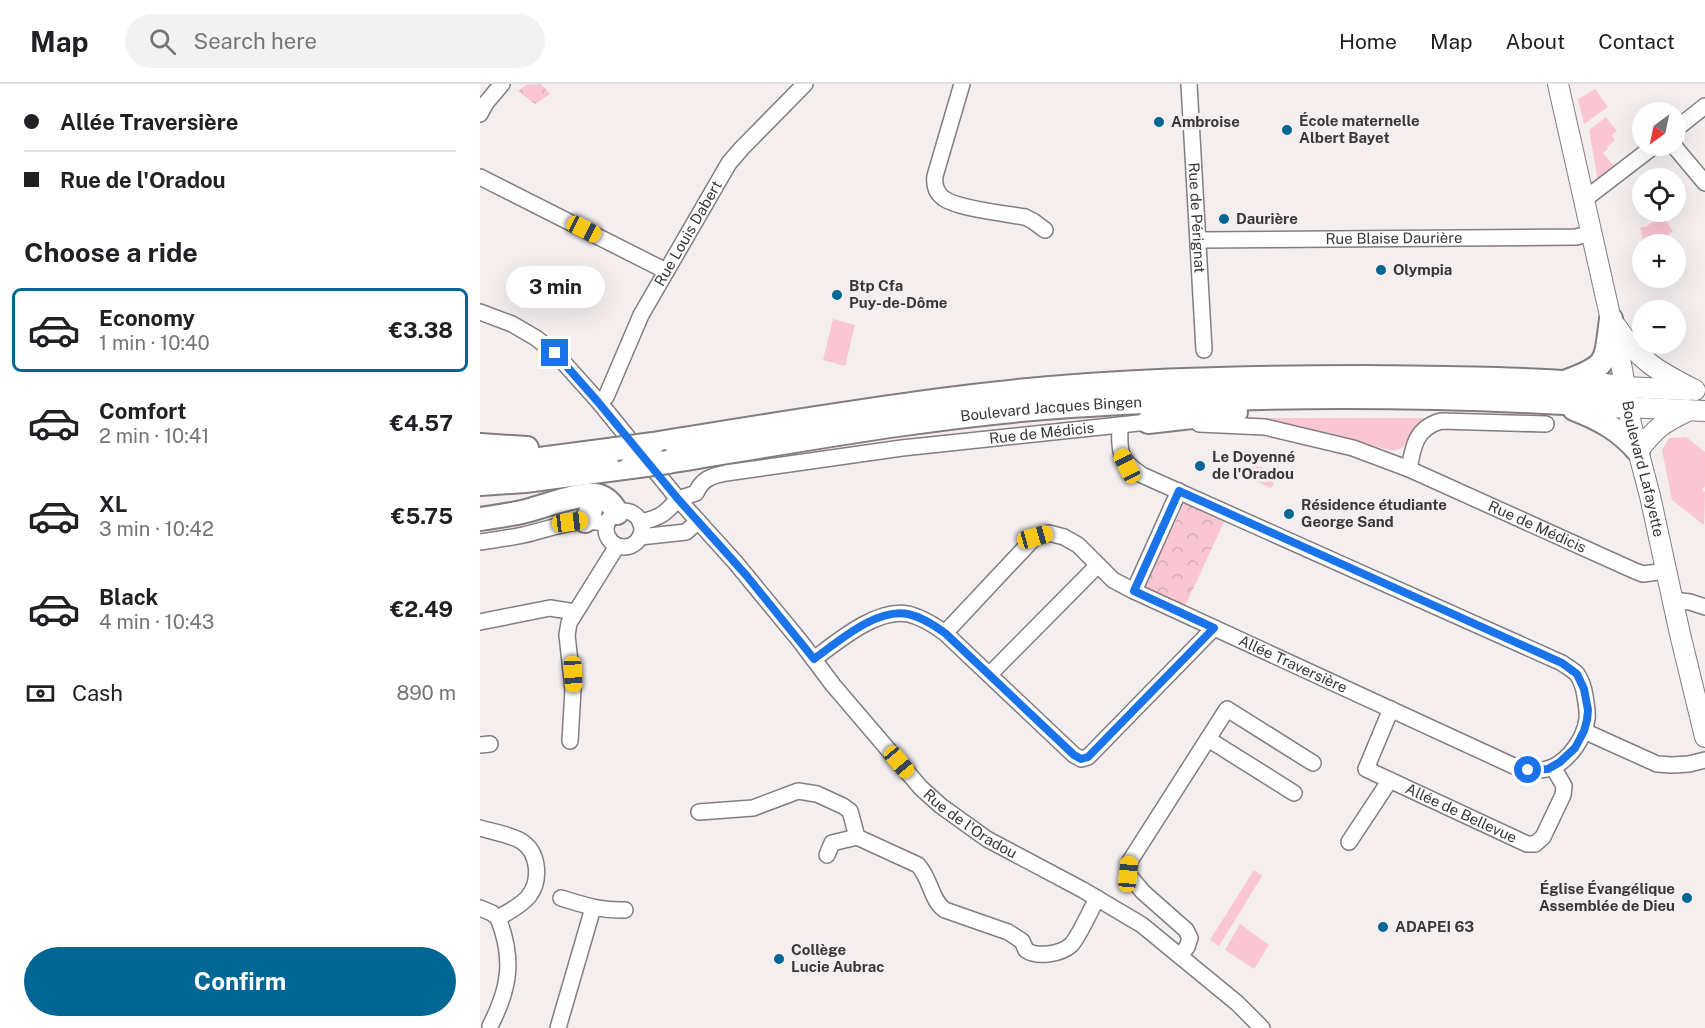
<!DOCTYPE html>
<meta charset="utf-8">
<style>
:root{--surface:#fff;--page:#f2f2f2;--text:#202124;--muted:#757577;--line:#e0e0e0;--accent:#006795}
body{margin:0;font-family:"Public Sans",sans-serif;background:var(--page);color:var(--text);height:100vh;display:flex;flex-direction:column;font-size:22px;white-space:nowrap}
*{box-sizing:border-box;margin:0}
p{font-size:20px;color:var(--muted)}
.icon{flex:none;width:33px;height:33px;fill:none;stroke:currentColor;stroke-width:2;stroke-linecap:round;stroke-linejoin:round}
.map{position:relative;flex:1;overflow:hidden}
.sheet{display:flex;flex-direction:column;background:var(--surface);width:480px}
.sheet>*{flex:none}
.guide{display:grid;align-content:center;height:132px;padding:0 24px;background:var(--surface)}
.needle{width:39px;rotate:213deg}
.fabs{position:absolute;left:1152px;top:18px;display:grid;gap:12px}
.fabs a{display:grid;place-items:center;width:54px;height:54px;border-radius:50%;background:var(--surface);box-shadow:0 6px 24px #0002;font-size:30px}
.end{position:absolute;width:27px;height:27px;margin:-14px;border:8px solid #1a73e8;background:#fff;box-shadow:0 0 0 3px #fff}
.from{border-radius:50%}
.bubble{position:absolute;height:42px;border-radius:21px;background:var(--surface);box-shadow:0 6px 24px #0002;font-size:20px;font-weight:700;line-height:42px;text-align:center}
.car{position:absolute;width:18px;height:36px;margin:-18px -9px;border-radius:8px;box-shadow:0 0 4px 2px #0007;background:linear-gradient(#f5c518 24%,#345 0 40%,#f5c518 0 76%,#345 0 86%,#f5c518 0)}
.guide b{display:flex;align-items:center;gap:21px;height:57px;font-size:22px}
.guide b+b{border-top:2px solid var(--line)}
.guide i{width:15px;height:15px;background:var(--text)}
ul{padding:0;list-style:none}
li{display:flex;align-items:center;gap:18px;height:84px;margin:0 12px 9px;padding:0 12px;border:3px solid transparent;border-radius:9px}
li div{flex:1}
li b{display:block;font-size:22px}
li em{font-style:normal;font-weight:700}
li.selected{border-color:var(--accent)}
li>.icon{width:54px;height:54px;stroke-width:1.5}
h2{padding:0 24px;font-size:27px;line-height:72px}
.pay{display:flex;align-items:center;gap:15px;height:66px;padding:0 24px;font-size:22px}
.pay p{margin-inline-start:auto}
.action{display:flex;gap:12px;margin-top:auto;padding:12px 24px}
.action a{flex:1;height:69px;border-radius:36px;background:var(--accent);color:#fff;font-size:24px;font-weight:700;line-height:69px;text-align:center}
header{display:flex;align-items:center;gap:36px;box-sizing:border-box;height:84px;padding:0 30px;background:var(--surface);border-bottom:2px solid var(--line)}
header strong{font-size:28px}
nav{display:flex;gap:33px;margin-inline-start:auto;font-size:21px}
.search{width:420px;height:54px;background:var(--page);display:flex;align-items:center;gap:15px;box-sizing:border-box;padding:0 21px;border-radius:33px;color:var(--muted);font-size:22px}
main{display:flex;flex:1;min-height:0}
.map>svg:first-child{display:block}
.green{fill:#fac6d4}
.park{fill:url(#park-crowns)}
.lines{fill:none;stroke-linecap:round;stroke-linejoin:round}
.minor-casing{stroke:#837d7f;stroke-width:18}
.major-casing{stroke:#837d7f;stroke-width:22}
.highway-casing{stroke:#837d7f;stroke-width:26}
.minor{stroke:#fff;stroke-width:15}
.major{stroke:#fff;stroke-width:20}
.highway{stroke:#fff;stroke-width:22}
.highway-bridge-casing{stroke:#837d7f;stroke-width:26;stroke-linecap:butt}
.highway-bridge{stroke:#fff;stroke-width:22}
.route{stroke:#1a73e8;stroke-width:8}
.poi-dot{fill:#006795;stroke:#f4eeef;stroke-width:2}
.labels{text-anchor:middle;stroke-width:6;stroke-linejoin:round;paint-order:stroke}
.poi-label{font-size:15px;font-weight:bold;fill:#393637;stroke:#f4eeef;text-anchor:start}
.street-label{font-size:15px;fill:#393637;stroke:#f4eeef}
</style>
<header>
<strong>Map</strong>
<div class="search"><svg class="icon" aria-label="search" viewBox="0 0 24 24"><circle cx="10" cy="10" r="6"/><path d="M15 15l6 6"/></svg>Search here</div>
<nav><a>Home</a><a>Map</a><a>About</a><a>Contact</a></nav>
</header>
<main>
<section class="sheet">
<div class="guide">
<b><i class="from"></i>Allée Traversière</b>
<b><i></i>Rue de l'Oradou</b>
</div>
<h2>Choose a ride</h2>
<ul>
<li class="selected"><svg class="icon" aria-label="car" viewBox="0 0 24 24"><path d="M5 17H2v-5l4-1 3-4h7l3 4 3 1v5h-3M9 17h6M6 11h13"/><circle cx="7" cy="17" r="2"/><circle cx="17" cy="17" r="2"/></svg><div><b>Economy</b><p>1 min · 10:40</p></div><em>€3.38</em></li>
<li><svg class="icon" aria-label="car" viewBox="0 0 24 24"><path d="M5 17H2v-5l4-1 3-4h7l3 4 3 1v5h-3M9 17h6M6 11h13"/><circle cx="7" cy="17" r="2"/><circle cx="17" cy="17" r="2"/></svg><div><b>Comfort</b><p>2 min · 10:41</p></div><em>€4.57</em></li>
<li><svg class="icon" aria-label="car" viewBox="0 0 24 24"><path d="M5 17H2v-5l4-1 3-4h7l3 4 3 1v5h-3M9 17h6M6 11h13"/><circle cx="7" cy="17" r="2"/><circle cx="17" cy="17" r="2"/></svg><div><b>XL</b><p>3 min · 10:42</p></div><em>€5.75</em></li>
<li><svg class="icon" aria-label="car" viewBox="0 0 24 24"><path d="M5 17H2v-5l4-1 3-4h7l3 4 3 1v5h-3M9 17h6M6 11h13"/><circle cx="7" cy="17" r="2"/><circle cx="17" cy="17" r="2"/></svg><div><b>Black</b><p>4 min · 10:43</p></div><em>€2.49</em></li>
</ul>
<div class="pay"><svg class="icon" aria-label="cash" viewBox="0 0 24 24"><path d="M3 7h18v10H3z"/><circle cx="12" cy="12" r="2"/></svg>Cash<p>890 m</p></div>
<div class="action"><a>Confirm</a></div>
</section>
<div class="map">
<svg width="1225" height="944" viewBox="0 0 1225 944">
<defs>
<pattern id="park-crowns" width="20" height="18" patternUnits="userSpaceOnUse" patternTransform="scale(1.5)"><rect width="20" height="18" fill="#fac6d4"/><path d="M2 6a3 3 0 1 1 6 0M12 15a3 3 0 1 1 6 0" fill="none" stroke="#d7abb7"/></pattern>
</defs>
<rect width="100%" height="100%" fill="#f4eeef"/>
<g class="green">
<path d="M1115,5L1128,23L1104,40L1098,15Z"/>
<path d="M1126,33L1137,47L1132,51L1135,56L1127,63L1128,65L1123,69L1134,82L1118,97L1109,46Z"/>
<path d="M1181,131L1193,147L1177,160H1164L1160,143H1166Z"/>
<path d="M353,235L375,241L365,282L343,276Z"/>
<path d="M782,334H945C944,335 937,339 937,340C926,352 930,367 910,366Z"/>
<path d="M1206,353L1225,368V402L1222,406L1225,408L1224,441L1192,416L1182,366L1189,354Z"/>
<path d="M772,381L797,387L792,397L794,399L791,404L767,393Z"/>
<path d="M774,786L782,792L739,862L730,856Z"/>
<path d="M760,840L789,861L774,885L745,866Z"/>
</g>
<g class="park">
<path d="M61,0L70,10L55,20L38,7L46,1Z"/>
<path d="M705,418L745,436L705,522L664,503Z"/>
</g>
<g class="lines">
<g class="minor-casing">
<g id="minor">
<path d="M482,0L455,92C454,100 455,107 462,113C473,124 527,130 545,133L553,137L565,146"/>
<path id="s1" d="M709,0L724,266"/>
<path d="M0,30L6,19L22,0"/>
<path d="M1196,45L1225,22"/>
<path d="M1194,62L1225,99"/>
<path d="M0,93L186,187"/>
<path d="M1105,115L1174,62"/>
<path id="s2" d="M718,156L1096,153L1112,149"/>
<path id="s3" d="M0,228L32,240L56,254L75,269L119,318L198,415L255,478L320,557L353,601L441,704L461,722L507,755L603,806L662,841L757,919L782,944"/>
<path id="s4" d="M119,318L126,313L161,231L249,79L262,64L325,0"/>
<path id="s5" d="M719,340L785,343L873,364L929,385L1155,487L1163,490L1186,487"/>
<path d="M929,385C933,362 936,344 961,337L1066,340"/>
<path id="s6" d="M198,415L216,409C222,395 231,392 246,389L422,364L668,338H677"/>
<circle cx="144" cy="445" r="18"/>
<path d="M160,438C180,434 185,430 198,415"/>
<path d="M160,453L206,448L218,437"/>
<path d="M0,458C14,456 29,454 43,451C71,445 98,432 127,440"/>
<path d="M654,507L699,407"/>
<path d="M1192,516L1210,518L1225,523"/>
<path d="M0,538L70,524L95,528"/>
<path id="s7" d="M465,549L555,453L569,449L584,453L598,461L633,496L654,507L1036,683C1048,686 1062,688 1073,683C1090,675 1105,653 1107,635C1108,627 1106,620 1105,612C1104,605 1101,596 1097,590C1093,586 1086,582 1082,579L662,391C639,376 639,368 640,341"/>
<path d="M334,575C358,557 397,524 428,530C442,533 454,541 465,549L594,671L601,675L608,673L734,544"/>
<path d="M510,590L618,481"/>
<path id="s8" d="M911,625L886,685L1047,760H1055L1063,753L1083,711L1084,702L1073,683"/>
<path d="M1104,647L1177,680L1192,681L1209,680L1225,676"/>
<path d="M728,655L814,709"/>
<path d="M90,657L93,605L87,551L89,539L137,462"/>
<path d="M0,661L10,660"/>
<path d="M219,728L273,724L318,707L337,710L363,722L370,727L377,753L438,781C451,795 451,817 465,826L528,848L542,857L546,866C557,874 581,870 591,861C598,854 612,824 617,814"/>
<path d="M0,744C13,748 29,750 41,757C59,768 61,796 49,812C41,822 28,828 18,834C34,874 30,904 10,942"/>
<path d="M869,758L910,696"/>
<path d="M347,771L352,759L377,753"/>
<path d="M81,814C104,821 121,827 145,826"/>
<path d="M0,824L12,829L18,834"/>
<path d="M700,872L707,863L710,854L706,846L663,808L648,790L650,777L747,625L833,679"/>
<path d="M78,944L113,824"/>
</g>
</g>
<g class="major-casing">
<g id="major">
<path id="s9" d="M1078,0L1142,285L1151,340L1170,412L1200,550L1225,653"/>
<path d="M1136,242C1159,277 1179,288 1215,306"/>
<path d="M1145,303L1208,306"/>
<path d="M1148,323L1225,327"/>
<path d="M1158,367C1175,345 1182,339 1208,327"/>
</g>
</g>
<g class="highway-casing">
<g id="highway">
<path d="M1087,297C1130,281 1125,278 1131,235"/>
<path d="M1094,325C1120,335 1140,346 1158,367"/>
<path d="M668,338L756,328"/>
<path d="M173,360C279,343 386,325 493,312C623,296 754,293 885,293C972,294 1059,294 1145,303"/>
<path d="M0,361L47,364"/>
<path id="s10" d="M188,378C322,356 456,331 591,322C777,310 963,310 1148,323"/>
<path d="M0,380L52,376L136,365"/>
<path d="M0,400L45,397L151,383"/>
<path d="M0,435C14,433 28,431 42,428C60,424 100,408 116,411C126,413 133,421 137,429"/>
<path d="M105,437C112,428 114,421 108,411"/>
</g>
</g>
<use href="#minor" class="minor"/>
<use href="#major" class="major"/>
<use href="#highway" class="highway"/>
<g class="highway-bridge-casing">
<g id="highway-bridge">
<path d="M136,365L173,360"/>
<path d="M151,383L188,378"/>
</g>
</g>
<use href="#highway-bridge" class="highway-bridge"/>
</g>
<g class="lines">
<path class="route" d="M75,269L118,318L198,415L266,491L334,575C359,557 396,524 428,530C442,533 454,541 465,549L594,671L601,675L608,673L734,544L654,507L699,407L1082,579L1097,590L1104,605L1108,626L1107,636L1104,647L1095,664L1080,678L1068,685L1048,686"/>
</g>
<g class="poi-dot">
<circle cx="679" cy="38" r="6"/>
<circle cx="807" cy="46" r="6"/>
<circle cx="744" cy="135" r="6"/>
<circle cx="901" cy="186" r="6"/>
<circle cx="357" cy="211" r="6"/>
<circle cx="720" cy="382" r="6"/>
<circle cx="809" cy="430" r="6"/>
<circle cx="1207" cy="814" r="6"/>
<circle cx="903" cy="843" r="6"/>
<circle cx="299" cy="875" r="6"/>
</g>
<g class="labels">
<g class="poi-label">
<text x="819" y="42">École maternelle<tspan x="819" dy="17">Albert Bayet</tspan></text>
<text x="691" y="43">Ambroise</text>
<text x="756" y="140">Daurière</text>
<text x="913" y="191">Olympia</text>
<text x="369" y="207">Btp Cfa<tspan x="369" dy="17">Puy-de-Dôme</tspan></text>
<text x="732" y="378">Le Doyenné<tspan x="732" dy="17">de l'Oradou</tspan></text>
<text x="821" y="426">Résidence étudiante<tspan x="821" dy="17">George Sand</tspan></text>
<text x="1195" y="810" text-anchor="end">Église Évangélique<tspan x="1195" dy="17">Assemblée de Dieu</tspan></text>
<text x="915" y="848">ADAPEI 63</text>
<text x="311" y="871">Collège<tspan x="311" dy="17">Lucie Aubrac</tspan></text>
</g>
<g class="street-label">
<text dy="5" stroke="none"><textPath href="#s1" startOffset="134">Rue de Pérignat</textPath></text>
<text dy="5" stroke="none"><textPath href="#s4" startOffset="192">Rue Louis Dabert</textPath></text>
<text dy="5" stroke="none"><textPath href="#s2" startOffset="196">Rue Blaise Daurière</textPath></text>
<text dy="5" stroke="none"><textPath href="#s10" startOffset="387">Boulevard Jacques Bingen</textPath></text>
<text dy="5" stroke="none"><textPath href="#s6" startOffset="375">Rue de Médicis</textPath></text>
<text dy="5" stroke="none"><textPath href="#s9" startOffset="394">Boulevard Lafayette</textPath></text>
<text dy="5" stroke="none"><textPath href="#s5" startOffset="357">Rue de Médicis</textPath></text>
<text dy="5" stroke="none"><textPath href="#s7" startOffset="426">Allée Traversière</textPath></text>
<text dy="5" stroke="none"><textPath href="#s8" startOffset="170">Allée de Bellevue</textPath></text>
<text dy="5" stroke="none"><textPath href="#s3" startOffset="716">Rue de l'Oradou</textPath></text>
</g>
</g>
</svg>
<div class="fabs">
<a><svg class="needle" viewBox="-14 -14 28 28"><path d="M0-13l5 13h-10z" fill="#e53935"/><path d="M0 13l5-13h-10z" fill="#757577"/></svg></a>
<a><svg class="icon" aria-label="locate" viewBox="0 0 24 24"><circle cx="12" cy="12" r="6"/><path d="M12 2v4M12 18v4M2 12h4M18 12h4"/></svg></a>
<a>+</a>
<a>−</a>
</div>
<i class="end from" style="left:1048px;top:686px"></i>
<i class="end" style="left:75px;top:269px"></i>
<div class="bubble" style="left:26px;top:182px;width:99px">3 min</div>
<i class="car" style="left:104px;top:145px;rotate:117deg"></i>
<i class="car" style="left:647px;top:382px;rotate:333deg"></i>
<i class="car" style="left:90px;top:438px;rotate:83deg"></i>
<i class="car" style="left:555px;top:453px;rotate:74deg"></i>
<i class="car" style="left:93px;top:590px;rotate:177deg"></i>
<i class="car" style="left:419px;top:678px;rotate:140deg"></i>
<i class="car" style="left:648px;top:790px;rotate:5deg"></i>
</div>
</main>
